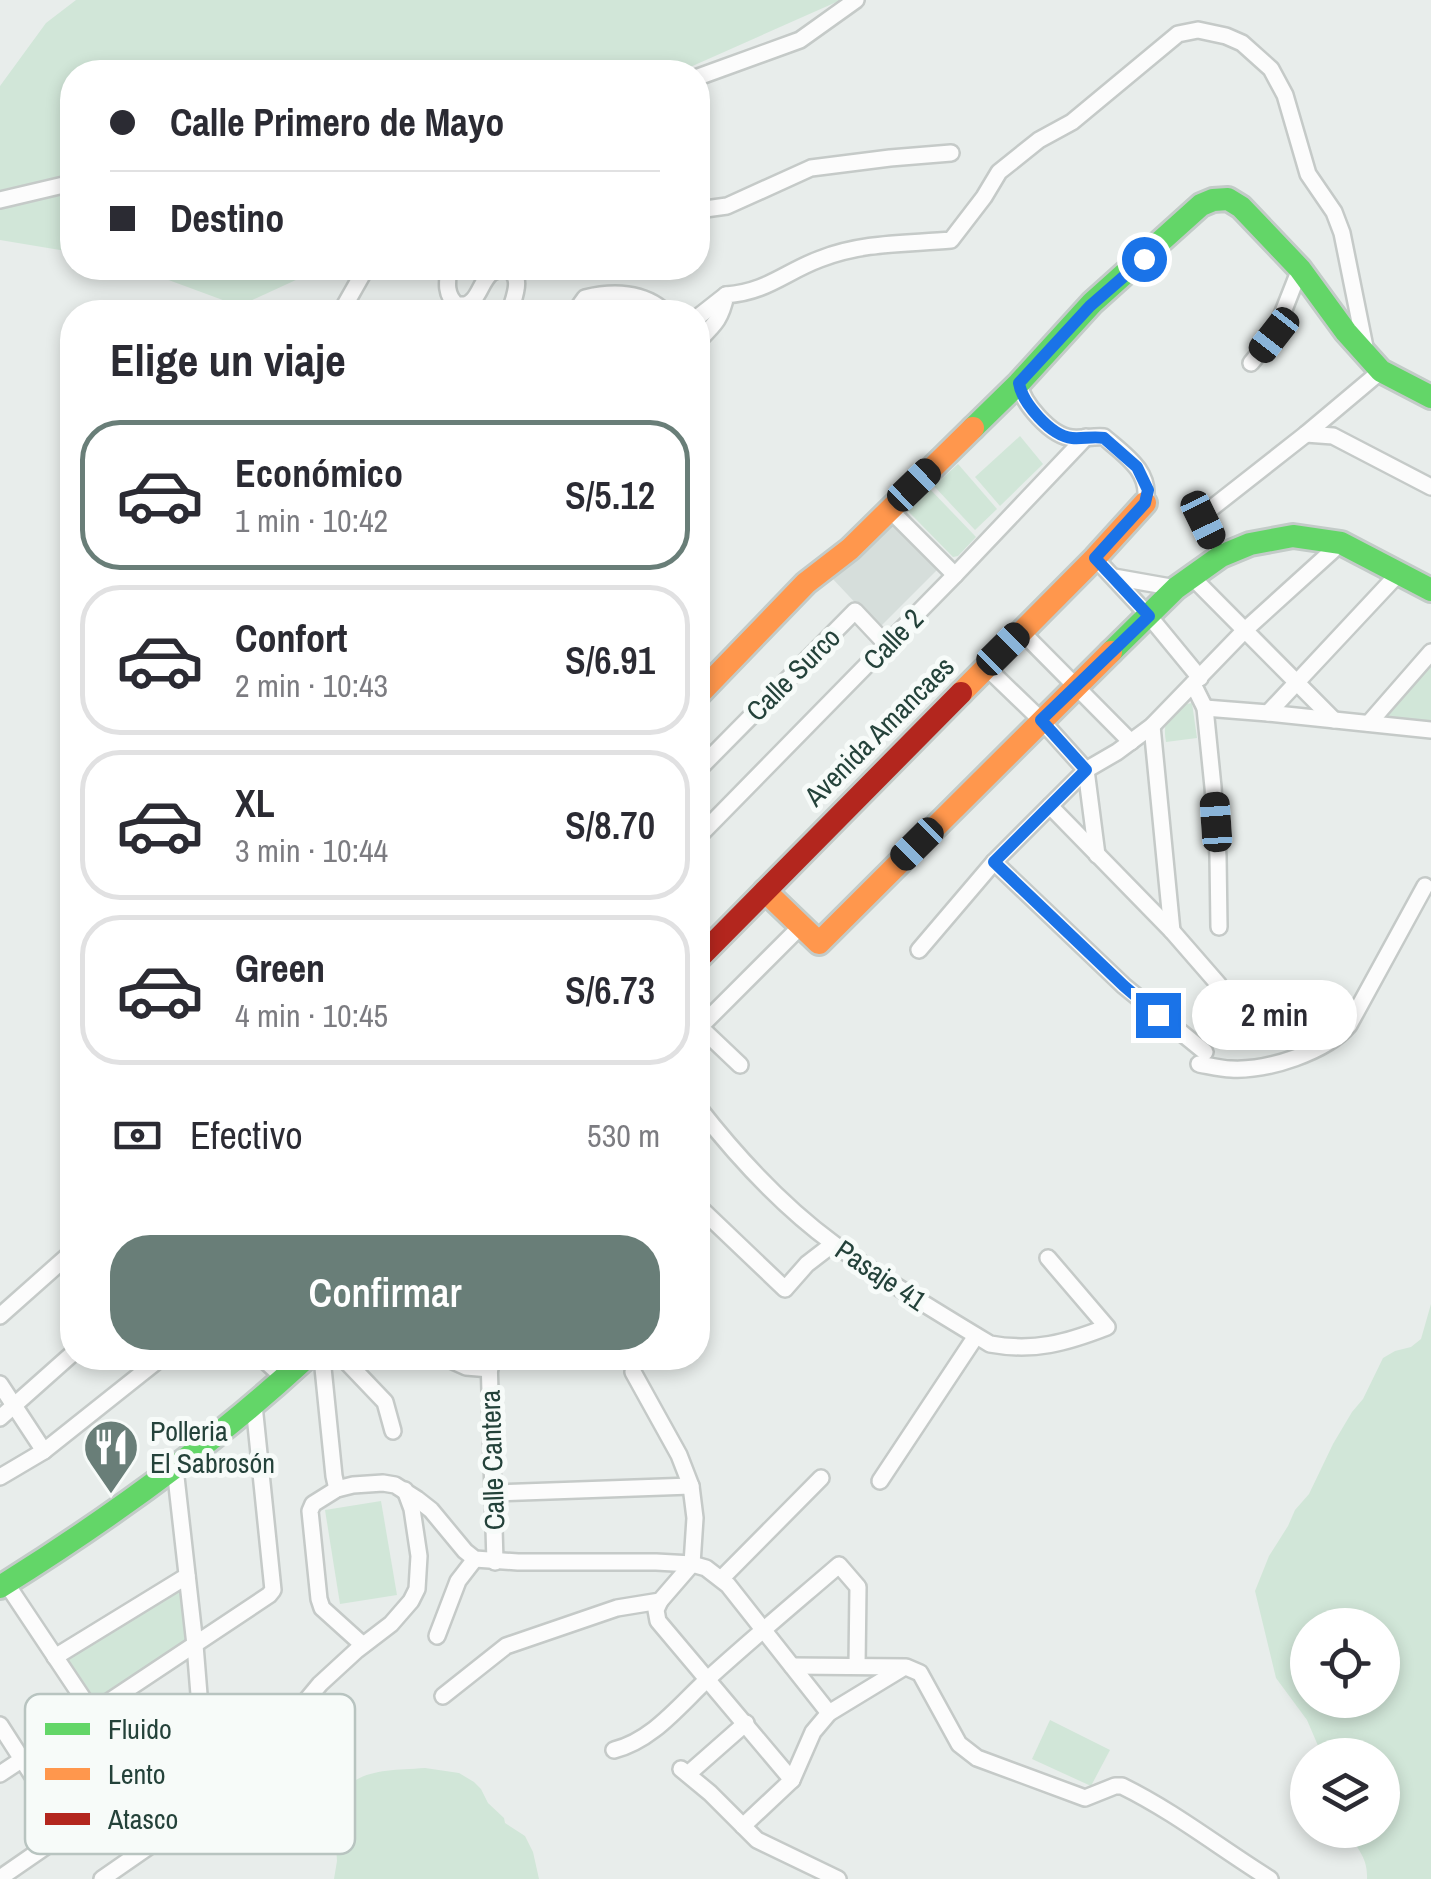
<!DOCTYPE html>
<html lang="es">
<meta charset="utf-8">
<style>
:root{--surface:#fff;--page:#f7f7f7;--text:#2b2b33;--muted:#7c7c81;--line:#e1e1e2;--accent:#697e78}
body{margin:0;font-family:"Archivo Narrow",sans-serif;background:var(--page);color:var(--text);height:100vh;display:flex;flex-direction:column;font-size:38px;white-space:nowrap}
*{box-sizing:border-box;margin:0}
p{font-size:32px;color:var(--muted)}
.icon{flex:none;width:55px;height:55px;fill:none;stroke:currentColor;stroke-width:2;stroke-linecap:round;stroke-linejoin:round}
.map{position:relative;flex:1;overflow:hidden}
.panel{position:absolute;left:60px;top:300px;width:650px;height:1070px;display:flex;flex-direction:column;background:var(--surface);border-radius:40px;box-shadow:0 5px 15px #0003}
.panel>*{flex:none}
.banner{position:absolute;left:60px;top:60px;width:650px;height:220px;border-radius:40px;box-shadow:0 5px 15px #0003;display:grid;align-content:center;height:220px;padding:0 50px;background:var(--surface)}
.tools{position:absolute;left:1290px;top:1608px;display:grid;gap:20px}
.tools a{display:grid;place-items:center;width:110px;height:110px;border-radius:50%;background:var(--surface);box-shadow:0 5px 15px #0003;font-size:50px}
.end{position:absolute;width:45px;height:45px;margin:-22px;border:12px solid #1a73e8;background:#fff;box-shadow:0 0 0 5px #fff}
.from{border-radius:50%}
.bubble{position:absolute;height:70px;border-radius:35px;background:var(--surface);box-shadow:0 5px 15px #0003;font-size:32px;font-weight:600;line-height:70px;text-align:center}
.car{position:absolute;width:30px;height:60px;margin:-30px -15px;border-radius:12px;box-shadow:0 0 8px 2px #0007;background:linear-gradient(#222 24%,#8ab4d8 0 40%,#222 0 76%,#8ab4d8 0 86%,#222 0)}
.banner b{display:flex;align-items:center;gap:35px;height:95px;font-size:38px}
.banner b+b{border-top:2px solid var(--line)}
.banner i{width:25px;height:25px;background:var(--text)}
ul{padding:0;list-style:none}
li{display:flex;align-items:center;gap:30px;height:150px;margin:0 20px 15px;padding:0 30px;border:5px solid var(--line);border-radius:40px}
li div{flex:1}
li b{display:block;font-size:38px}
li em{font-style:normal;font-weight:600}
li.selected{border-color:var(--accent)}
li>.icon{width:90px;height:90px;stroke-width:1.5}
h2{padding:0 50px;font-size:45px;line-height:120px}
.pay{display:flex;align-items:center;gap:25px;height:110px;padding:0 50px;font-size:38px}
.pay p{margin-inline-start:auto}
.primary-button{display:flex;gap:20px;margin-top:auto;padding:20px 50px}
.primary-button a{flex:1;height:115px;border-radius:40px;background:var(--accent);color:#fff;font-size:40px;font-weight:600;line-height:115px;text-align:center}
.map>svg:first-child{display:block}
.built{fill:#d6dedb}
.green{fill:#d1e6d8;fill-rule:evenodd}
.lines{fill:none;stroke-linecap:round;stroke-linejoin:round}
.street-casing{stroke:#c5cac8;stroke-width:20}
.fast-casing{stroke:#c3cbc8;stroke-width:28}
.slow-casing{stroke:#c3cbc8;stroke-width:28}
.jam-casing{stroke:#c3cbc8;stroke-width:28}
.street{stroke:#fcfcfc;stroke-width:15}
.fast{stroke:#63d668;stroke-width:22}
.slow{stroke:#ff974d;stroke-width:22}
.jam{stroke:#b3261e;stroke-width:22}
.route{stroke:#1a73e8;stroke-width:12}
.labels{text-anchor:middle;stroke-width:10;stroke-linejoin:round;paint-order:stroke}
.street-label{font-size:28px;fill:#24423a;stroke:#f7fbf9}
.poi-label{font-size:28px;fill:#24423a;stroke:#f7fbf9;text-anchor:start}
.key{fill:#f7fbf9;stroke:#b8c4c0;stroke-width:2.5}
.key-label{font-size:28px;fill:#24423a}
</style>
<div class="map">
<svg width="1431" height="1879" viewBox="0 0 1431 1879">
<rect width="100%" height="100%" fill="#e8edeb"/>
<path class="built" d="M890,519L939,568L879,628L831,577Z"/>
<g class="green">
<path d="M76,0H841L679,72H72V252L0,240V86L46,23Z"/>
<path d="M136,268H322L239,306Z"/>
<path d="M1020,436L1043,464L1000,506L975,477Z"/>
<path d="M958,464L997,509L975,530L934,486Z"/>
<path d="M926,485L976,537L958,556L953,557L905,508Z"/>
<path d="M1431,665V725L1388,720L1386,710Z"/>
<path d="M1192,703L1197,738L1166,742C1162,720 1169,706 1192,703Z"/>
<path d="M1431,1304V1879H1367C1368,1856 1356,1849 1348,1830H1382V1755H1322L1307,1720L1276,1678L1255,1591L1269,1556L1288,1526L1295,1510L1309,1494L1333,1444L1352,1412L1363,1399L1383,1358L1395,1351L1411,1347L1421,1339ZM1308,1625H1382V1700H1308Z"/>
<path d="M381,1501L397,1595L340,1604L325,1510Z"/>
<path d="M181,1587L189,1642L95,1705L63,1658Z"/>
<path d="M1050,1720L1110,1750L1091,1786L1032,1759Z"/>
<path d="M425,1768L459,1773L474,1782L481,1789L488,1803L504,1818L505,1823L525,1836L533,1852L539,1879H334L337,1861L336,1845L327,1812C350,1768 381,1771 425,1768Z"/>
</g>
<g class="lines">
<g class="street-casing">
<g id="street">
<path d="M698,77L800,40L856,0"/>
<path d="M0,200L72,183"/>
<path d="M698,210L727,206L811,168L890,158L951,153"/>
<path d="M449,268C447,282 445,295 457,305C465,305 467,306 473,300C480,293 482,281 491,273C496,270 500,268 506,269C526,275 512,301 510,312"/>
<path d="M341,312L366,268"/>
<path d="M575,312L585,298C613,291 644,292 665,312"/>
<path d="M698,317L726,295"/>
<path d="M698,341C715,324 721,319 726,295C767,292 785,272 820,259C863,242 906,244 951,240L984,197L999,172L1039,140L1072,122L1178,34L1198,30L1226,36L1242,43L1271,69L1285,95L1308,174L1334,212L1342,233L1366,352"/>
<path d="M1251,363L1274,335L1300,269"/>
<path d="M1019,383C1022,403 1051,436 1072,438C1083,439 1093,436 1104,437C1125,455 1152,472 1145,503"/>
<path d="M1306,434L1333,436L1431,487"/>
<path d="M889,509L955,575"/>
<path d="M1221,556L1203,520L1208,511L1306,434L1381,371"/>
<path d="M1095,558L1149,616L1200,678"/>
<path d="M1191,576L1334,720"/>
<path d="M1114,577L1176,588"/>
<path d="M1021,631L1131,742"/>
<path d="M985,666L1041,720L1086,770L1097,855"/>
<path d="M1193,684L1205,708L1213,787L1218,856L1219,927"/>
<path d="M1205,708L1268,713L1431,730"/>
<path d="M1268,713L1400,572"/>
<path d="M1369,723L1431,652"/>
<path d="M1152,726L1172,931"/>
<path d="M698,770L855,611L887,645"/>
<path d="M1050,806L1172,931L1219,985"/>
<path d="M698,837L955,575L1086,437"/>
<path d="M994,862L1124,986L1205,1052"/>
<path d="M919,950L994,862L1086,770L1117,752L1152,726L1245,630L1341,543"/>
<path d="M700,1027L740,1065"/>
<path d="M698,1029L801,926"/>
<path d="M1199,1064C1210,1066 1221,1069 1231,1069C1268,1071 1326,1052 1349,1025L1425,886"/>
<path d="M698,1107C737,1157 782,1206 834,1244C884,1280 937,1312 990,1344C1034,1352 1066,1343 1107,1327L1048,1258"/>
<path d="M698,1206L785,1289L807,1264L833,1244"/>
<path d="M0,1316L72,1252"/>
<path d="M262,1358L284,1378"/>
<path d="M322,1358L334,1476L337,1489"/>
<path d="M343,1358L385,1402L393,1431"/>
<path d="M446,1358L466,1367L490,1369"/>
<path d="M489,1358L495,1562"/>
<path d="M0,1384L44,1451"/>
<path d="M0,1418L72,1354"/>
<path d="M175,1468L195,1645L203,1744"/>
<path d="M0,1477L44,1451L161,1358"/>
<path d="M880,1481L976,1336"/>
<path d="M494,1493L691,1486"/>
<path d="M721,1579L821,1478"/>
<path d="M6,1583L92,1712"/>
<path d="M660,1601L656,1610L658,1621L792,1780"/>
<path d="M437,1636L458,1581L475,1559"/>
<path d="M363,1645L322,1608L319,1599L310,1511L313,1504L337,1489L353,1485L383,1483L395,1485L417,1499L431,1510L465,1551L475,1559L518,1562H656L692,1564L706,1568L728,1585L829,1713"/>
<path d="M55,1657L187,1576"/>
<path d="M792,1666L906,1667L920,1673L959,1744L977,1758L1085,1798L1115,1786H1122C1175,1812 1220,1848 1270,1879"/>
<path d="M443,1696L506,1646L617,1608L660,1601L692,1564L695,1518L691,1486L679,1455L633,1372"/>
<path d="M0,1725L68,1831"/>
<path d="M614,1750C654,1740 681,1703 711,1676C753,1638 796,1602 839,1565L858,1587L857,1666"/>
<path d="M681,1769L710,1793L757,1840L838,1879"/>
<path d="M0,1774L269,1595L273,1590L254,1405"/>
<path d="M688,1774L746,1723"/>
<path d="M743,1826L792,1780L813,1732L829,1713L903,1668"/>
<path d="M0,1878L68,1831L215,1737L227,1734L281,1731"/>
<path d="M102,1879L246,1779L281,1731L320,1684L357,1650L391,1624L411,1601L417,1589L419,1556L412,1509L405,1490"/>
</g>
</g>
<g class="fast-casing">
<g id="fast">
<path d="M973,428L1019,383L1092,303L1201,205L1213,200L1228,199L1241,207L1300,269L1346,332L1381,371L1431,397"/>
<path d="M1111,652L1176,588L1221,556L1250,544L1293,536L1341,543L1431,590"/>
<path d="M0,1587C109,1519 212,1445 306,1358"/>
</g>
</g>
<g class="slow-casing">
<g id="slow">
<path d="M961,693L1095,558L1145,503"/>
<path d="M698,695L806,583L850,549L973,428"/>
<path d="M765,891L819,943L1111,652"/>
</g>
</g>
<g class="jam-casing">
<path id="jam" d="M698,959L961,693"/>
</g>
<use href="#street" class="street"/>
<use href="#fast" class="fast"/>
<use href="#slow" class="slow"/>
<use href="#jam" class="jam"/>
</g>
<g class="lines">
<path class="route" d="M1144,259L1090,306L1019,383C1022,403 1051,436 1072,438C1083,439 1093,436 1104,438L1137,467L1148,490L1145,503L1095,558L1149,616L1041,720L1086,770L994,862L1124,986L1158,1015"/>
</g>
<defs>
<g id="restaurant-pin" transform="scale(2.875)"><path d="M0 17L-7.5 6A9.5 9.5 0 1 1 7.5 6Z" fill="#697e78" stroke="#f7fbf9"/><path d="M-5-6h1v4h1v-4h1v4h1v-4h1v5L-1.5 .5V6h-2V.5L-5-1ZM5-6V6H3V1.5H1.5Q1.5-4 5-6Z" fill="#fff"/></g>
</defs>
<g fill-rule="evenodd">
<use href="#restaurant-pin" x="111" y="1447"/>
</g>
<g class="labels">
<g class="street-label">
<text transform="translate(893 639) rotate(-46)" y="10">Calle 2</text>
<text transform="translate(793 674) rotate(-45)" y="10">Calle Surco</text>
<text transform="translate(879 731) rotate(-45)" y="10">Avenida Amancaes</text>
<text transform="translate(881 1275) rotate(34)" y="10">Pasaje 41</text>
<text transform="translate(492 1460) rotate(-92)" y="10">Calle Cantera</text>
</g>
<g class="poi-label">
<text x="150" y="1441">Polleria<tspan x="150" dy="32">El Sabrosón</tspan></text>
</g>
</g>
<rect x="25" y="1694" width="330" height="160" rx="15" class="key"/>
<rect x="45" y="1723" width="45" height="12" fill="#63d668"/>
<rect x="45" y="1768" width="45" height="12" fill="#ff974d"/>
<rect x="45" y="1813" width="45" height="12" fill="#b3261e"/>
<g class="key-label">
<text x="108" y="1739">Fluido</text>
<text x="108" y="1784">Lento</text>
<text x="108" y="1829">Atasco</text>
</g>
</svg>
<div class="tools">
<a><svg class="icon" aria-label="locate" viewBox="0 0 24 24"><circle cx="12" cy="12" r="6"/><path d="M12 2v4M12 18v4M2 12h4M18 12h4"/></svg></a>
<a><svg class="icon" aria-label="layers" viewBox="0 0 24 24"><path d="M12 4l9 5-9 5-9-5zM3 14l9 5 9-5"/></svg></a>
</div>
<i class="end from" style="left:1144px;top:259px"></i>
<i class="end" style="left:1158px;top:1015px"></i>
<div class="bubble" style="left:1192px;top:980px;width:165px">2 min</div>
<i class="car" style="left:1274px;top:335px;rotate:218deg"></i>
<i class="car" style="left:914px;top:485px;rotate:46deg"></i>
<i class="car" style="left:1203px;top:520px;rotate:154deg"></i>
<i class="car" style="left:1003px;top:649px;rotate:45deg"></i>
<i class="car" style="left:1216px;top:822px;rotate:356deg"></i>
<i class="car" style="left:917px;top:844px;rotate:225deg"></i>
<div class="banner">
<b><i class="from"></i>Calle Primero de Mayo</b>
<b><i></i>Destino</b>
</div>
<section class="panel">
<h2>Elige un viaje</h2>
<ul>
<li class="selected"><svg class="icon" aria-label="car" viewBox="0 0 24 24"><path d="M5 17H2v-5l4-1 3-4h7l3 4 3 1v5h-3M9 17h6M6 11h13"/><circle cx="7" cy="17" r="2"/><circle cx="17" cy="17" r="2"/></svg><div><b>Económico</b><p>1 min · 10:42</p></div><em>S/5.12</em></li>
<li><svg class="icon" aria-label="car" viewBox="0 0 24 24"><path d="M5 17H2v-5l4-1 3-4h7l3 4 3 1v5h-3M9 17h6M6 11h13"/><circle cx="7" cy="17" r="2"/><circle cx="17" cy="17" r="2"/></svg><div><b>Confort</b><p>2 min · 10:43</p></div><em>S/6.91</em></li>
<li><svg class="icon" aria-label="car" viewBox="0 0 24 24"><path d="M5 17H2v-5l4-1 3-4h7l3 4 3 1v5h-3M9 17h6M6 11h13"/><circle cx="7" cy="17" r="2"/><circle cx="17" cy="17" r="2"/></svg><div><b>XL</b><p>3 min · 10:44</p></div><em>S/8.70</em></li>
<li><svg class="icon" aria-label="car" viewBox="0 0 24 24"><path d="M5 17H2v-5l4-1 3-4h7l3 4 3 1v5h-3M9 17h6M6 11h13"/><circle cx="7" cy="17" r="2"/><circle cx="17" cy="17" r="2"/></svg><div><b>Green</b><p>4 min · 10:45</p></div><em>S/6.73</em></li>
</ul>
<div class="pay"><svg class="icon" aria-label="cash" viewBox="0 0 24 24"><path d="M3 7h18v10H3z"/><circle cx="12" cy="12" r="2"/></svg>Efectivo<p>530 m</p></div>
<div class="primary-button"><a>Confirmar</a></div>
</section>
</div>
